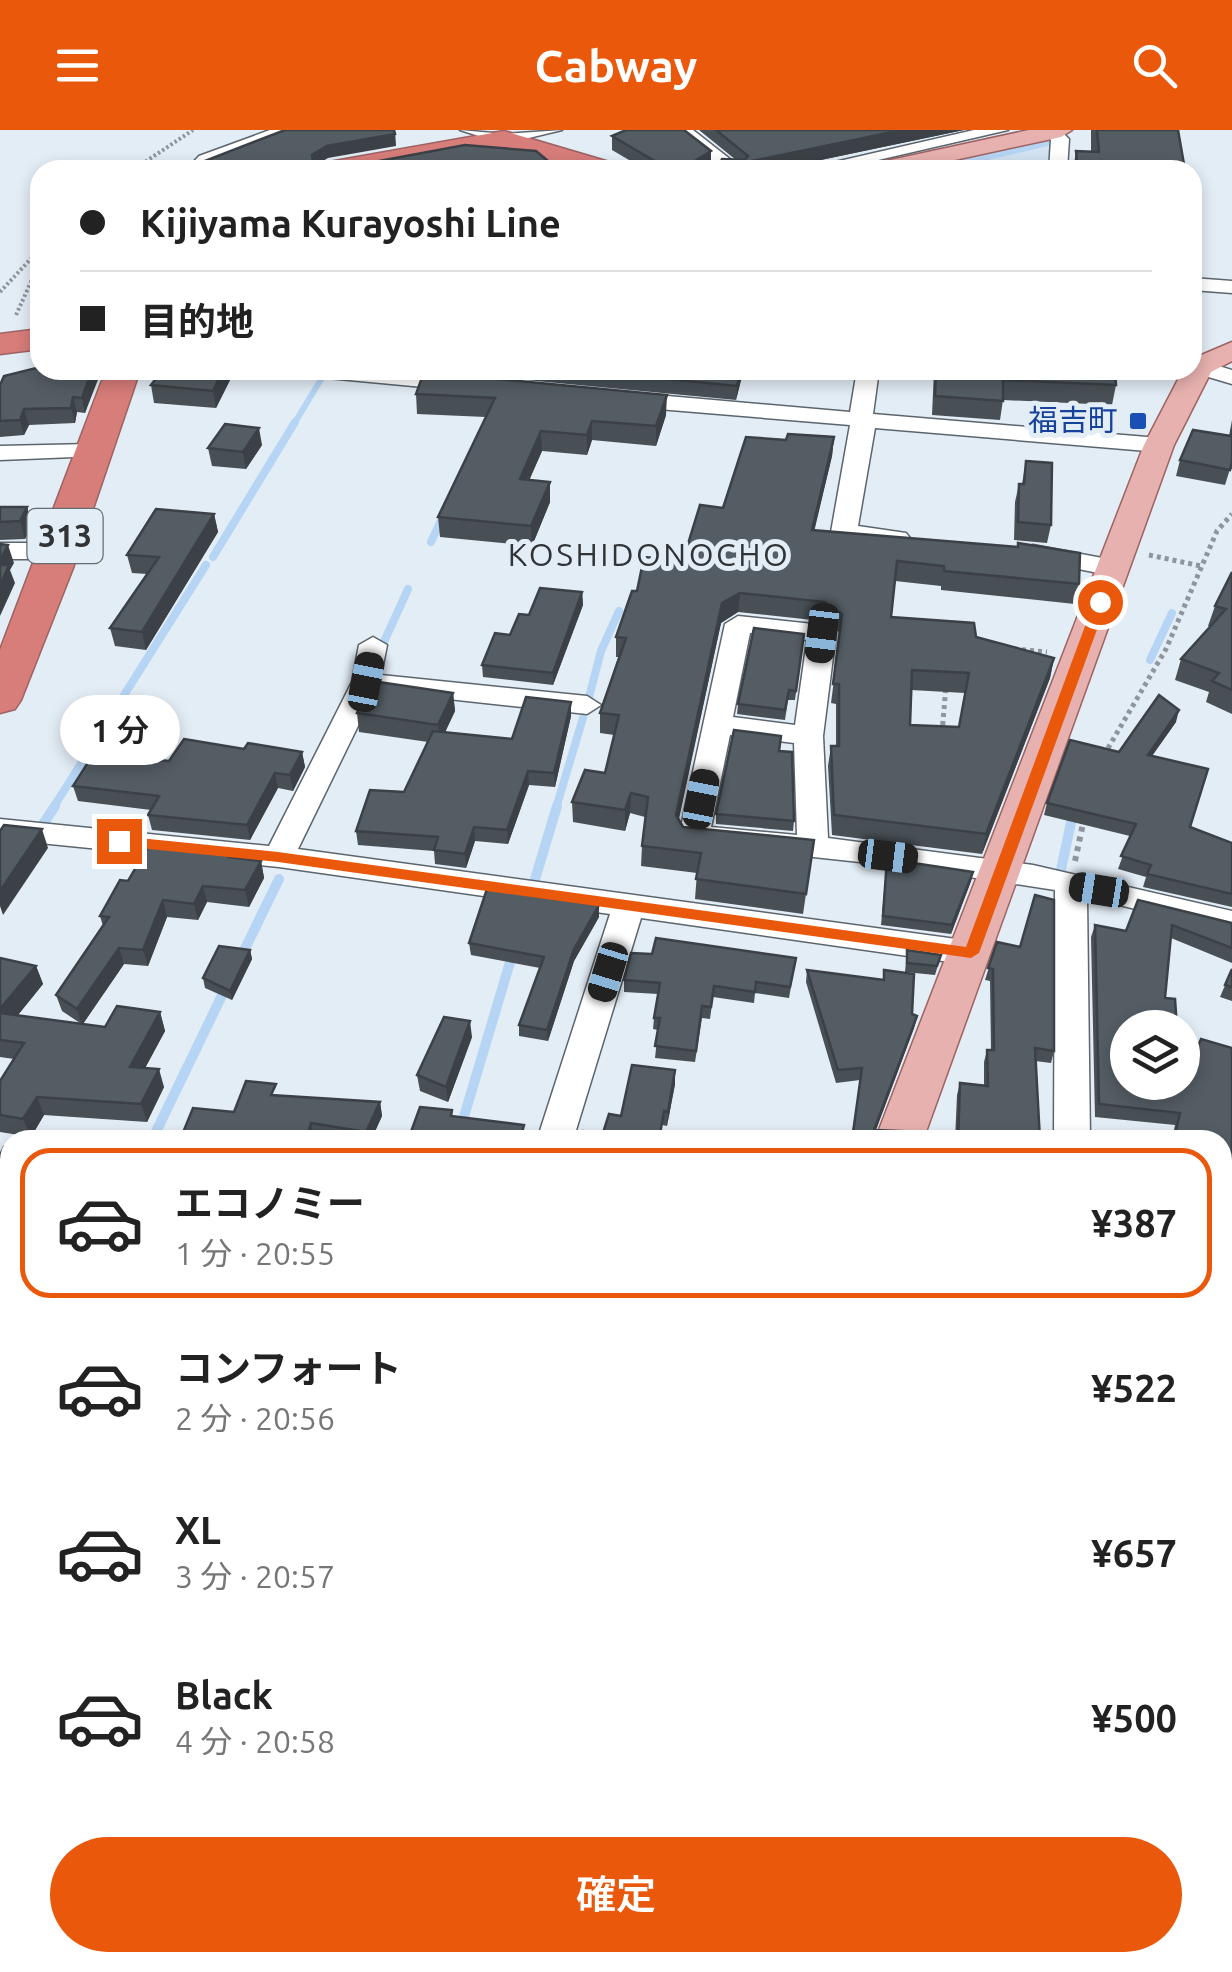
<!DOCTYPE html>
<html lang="ja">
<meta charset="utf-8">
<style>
:root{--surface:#fff;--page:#f2f2f2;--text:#222;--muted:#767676;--line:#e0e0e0;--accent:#ea580c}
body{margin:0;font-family:Ubuntu,"Noto Sans JP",sans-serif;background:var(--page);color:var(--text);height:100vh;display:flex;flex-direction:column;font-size:38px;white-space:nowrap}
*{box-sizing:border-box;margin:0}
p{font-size:32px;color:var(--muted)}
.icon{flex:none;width:55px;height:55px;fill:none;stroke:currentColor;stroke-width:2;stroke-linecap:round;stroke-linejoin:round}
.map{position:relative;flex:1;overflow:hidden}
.details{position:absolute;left:0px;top:1000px;width:1232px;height:842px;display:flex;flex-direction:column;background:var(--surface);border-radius:30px 30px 0 0;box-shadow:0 5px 15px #0003}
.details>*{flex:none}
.banner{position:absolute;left:30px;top:30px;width:1172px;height:220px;border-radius:30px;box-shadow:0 5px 15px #0003;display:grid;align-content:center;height:220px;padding:0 50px;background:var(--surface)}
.controls{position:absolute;left:1110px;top:880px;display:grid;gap:20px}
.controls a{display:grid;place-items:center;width:90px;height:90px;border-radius:50%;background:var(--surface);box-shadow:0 5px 15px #0003;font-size:50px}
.end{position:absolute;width:45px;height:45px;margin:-22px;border:12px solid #ea580c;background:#fff;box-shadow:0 0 0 5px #fff}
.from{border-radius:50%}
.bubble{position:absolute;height:70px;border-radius:35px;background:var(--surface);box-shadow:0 5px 15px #0003;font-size:32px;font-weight:600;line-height:70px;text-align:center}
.car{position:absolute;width:30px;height:60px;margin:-30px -15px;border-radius:12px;box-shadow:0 0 8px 2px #0007;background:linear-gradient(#222 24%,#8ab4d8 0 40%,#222 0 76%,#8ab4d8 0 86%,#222 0)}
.banner b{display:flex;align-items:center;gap:35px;height:95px;font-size:38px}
.banner b+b{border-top:2px solid var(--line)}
.banner i{width:25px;height:25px;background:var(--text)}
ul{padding:18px 0 0;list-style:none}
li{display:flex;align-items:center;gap:30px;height:150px;margin:0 20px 15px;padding:0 30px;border:5px solid transparent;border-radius:30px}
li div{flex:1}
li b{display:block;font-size:38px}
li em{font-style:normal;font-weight:600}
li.selected{border-color:var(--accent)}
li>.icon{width:90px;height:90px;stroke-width:1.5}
.cta{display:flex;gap:20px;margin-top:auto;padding:20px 50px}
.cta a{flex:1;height:115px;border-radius:60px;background:var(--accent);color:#fff;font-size:40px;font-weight:600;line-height:115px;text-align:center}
header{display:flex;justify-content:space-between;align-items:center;height:130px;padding:0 50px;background:var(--accent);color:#fff;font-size:45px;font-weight:600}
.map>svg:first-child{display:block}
.built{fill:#d3e3f1}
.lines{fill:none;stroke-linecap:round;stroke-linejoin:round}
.stream-far3{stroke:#b6d4f4;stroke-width:6}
.stream-far2{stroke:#b6d4f4;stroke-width:8}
.stream-far1{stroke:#b6d4f4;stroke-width:10}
.stream{stroke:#b6d4f4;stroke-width:12}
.minor-casing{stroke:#5c656d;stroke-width:3}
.major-casing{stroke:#9d6363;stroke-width:3}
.highway-casing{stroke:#9d6363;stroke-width:3}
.path-far2{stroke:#8e959c;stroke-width:4;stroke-dasharray:2.5 2.5;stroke-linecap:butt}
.path-far1{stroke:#8e959c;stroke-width:5;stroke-dasharray:4 4;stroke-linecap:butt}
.path{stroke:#8e959c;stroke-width:6;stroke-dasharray:5 5;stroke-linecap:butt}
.minor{fill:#fff;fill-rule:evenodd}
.major{fill:#e7b1af;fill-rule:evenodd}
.highway{fill:#d77d7a;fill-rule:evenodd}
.wall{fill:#485056;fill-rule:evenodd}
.shaded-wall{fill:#3b4146}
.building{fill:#545d64;stroke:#3b4146;stroke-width:2.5;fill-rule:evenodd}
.route{fill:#ea580c}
.transit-dot{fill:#1a4fb4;stroke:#e3edf6;stroke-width:4}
.labels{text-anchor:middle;stroke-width:10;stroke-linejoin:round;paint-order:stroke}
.far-transit-label{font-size:30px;fill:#164399;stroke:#e3edf6;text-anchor:end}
.shield{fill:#e3edf6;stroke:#666c70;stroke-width:2.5}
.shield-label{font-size:32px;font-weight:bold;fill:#303437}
.far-quarter-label{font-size:32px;letter-spacing:2.5px;fill:#303437;stroke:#e3edf6}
</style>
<header><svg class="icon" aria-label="menu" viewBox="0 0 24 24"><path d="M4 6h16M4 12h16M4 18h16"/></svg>Cabway<svg class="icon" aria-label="search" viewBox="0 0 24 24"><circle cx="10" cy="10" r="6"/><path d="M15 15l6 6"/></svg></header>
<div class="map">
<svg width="1232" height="1842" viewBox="0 0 1232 1842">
<rect width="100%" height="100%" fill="#e3edf6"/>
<path class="built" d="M1052,10L1055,40H926Z"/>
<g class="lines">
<g class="stream-far3">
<path d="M933,40L1051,12"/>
<path d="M504,251L509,240"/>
<path d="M294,294L323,246"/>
</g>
<g class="stream-far2">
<path d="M431,412L443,386"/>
<path d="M213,427L295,292"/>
<path d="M378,525L408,459"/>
<path d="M1150,530L1172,483"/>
<path d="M587,575L601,521L619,481"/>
<path d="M53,678L206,435"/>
<path d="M556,678L583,588"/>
</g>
<g class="stream-far1">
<path d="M40,699L55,676"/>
<path d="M1058,754L1073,683"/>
<path d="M533,756L557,676"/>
<path d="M240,829L279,749"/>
<path d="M152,1010L228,853"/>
<path d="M457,1010L514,819"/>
<path d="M1228,1082L1232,1061"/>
</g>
<g class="stream">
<path d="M0,1340L10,1318"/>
<path d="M1056,1832V1842"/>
<path d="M189,1842L192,1832"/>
</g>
<g class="minor-casing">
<g id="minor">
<path d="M270,0H296L205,40H186L199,26Z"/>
<path d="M460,0L504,4L562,0L504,14Z"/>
<path d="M673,0H693L744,40H723Z"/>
<path d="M974,0H1008L835,40H800Z"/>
<path d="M1045,0H1060L1069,9L1067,40H1049L1051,10Z"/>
<path d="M1192,148L1232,151V163L1192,160Z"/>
<path d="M1192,228L1232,240V254L1185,240H1192Z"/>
<path d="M306,240C336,240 459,236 477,254L466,261L317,247Z"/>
<path d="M857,240H879L873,284L1159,308L1171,315L1159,322L875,298L858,396L906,403L910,408C897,421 844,415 831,402L850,295L622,276L611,269L622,262L850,282Z"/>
<path d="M91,314L99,316V326L0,330V316Z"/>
<path d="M0,413H60L73,421L60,429H0Z"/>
<path d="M1033,415L1113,430L1126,438L1113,446L1024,428L1020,423L1024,418Z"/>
<path d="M738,486L822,495L836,503L823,606L828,708L1033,735L1232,781V803L1087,767L1090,1010H1054L1055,760L897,736L683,713L679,706L725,494ZM750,503L807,510L795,595L733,587ZM730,605L794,613L797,705L711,697Z"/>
<path d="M373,507L387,515L381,545L587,566L601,575L587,584L375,561L298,719L971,811L983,815L988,823L983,831L971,835L641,788L573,1010H537L610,784L279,737L0,709V689L269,716L352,552L359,515Z"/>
<path d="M1222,1077H1232V1109L1222,1108Z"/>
<path d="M0,1532L10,1534V1580L0,1578Z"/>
<path d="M1123,1832H1194L1198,1842H1127Z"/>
</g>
</g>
<g class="major-casing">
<g id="major">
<path d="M1029,0H1072L1061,7L909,40H865L877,33Z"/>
<path d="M1232,212V231L1211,242L1174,315L923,1010H875L1144,315L1183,240H1192V229Z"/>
<path d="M552,1832H619L616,1842H548Z"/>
</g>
</g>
<g class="highway-casing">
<g id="highway">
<path d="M504,1L616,34L620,40H577L503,17L375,40H315L329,32Z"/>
<path d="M40,199V219L0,224V204Z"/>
<path d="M106,240H140L73,438L21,570L15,579L0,583V520Z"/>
</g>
</g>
<g class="path-far2">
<path d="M133,40L193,0"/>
<path d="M0,162L40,119"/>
<path d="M16,185L40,132"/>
</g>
<g class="path-far1">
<path d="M1149,425L1201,436"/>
<path d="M1014,519L1047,522"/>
<path d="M942,603L946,556"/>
<path d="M1104,625L1166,519L1217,401L1232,384"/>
</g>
<path class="path" d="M1075,731L1084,689"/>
<use href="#minor" class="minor"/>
<use href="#major" class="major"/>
<use href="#highway" class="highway"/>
</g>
<g class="wall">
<path d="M699,0H964L773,40H718V38L736,30Z"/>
<path d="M1091,0H1178L1185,40H1073L1076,21L1091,22Z"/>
<path d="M612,6L711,35L702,40H646L612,20Z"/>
<path d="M1192,84L1197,111L1192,129Z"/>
<path d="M40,240H100L85,283L77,282L75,293L29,295L24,305L0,307V255Z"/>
<path d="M163,240H229L231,248L216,278L154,273L151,255Z"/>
<path d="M443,240H505V248Z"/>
<path d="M526,240H743L736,270L526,250Z"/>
<path d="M934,240H1115L1116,255L1112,275L1003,270L1000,290L932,285Z"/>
<path d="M424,242L666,285L656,316L592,310L587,325L542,321L529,350L550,372L532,416L440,407L438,387L486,287L417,284L416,264Z"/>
<path d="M1232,290V339H1230L1225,355L1176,346L1180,330L1229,306Z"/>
<path d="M834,307L832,326L814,400L1079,454L1075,474L941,460V456L895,451L891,487L1054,528L1050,548L982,724L832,705L828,636L831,616H836V574L831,573L840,503L822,491L738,482L721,493L679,689L683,697L814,710L803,784L695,769L697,743L641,736L642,716L645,687L630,683L625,701L573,692L572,672L605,643L614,605L600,603V583L620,527H616V507L637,461L683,430L723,378L786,310ZM911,560L965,563L959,597L910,595Z"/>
<path d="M262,315L246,339L212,336L208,318Z"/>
<path d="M1026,331L1051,395L1047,413L1014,410L1015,372L1019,354H1022Z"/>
<path d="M0,377H27L32,395L25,409L0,410Z"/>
<path d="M214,384L218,402L146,520L115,516L110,498L147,444L132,443L127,425Z"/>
<path d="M1232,442V584L1206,572L1209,562L1175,550L1181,529L1210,497L1208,496L1215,476Z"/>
<path d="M582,462L583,475L553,555L483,547L482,535L529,485Z"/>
<path d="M804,504L795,570H788L785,590L737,584L738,574Z"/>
<path d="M453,563L455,581L445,602L512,609L571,586L555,657L529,655L508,714L475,711L466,738L435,734L434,721L358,715L356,701L404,662L428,612L359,602L357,583Z"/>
<path d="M1176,592L1152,626L1190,697L1232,713V777L1143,757L1146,747L1118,739L1130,706L1044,685L1047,673L1119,622Z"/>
<path d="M244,619L302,622L305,637L293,661L278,658L250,710L152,700L148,685L151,680L78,671L73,656L169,631Z"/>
<path d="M779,621L794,691L793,701L716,694V684Z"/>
<path d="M233,720L234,728L261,731L264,748L249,777L207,772L198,790L167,787L148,836L124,834L83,894L105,897L160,882L165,901L145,938L164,957L147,992L44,985L31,1007L0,1002V951L14,929L0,927V828L36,836L43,854L18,885L80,893L62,881L56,865L103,796L100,786L128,751Z"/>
<path d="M886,739L973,742L971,751L951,804L881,795Z"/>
<path d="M1138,770L1232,793V833L1171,808L1165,868L1181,952L1232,918V1038L1222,1035V1010H1172L1175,995L1095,987L1091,807L1095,795L1126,801Z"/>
<path d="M599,775V787L574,831L548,911L519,906V895L540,838L471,825L469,813Z"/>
<path d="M997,812L1054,921L1051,933L1035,931L1040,1010H955L957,965L960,953L984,956V932L987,920H991L990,851L985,850Z"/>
<path d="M250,820L252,829L232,870L205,858L203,848Z"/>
<path d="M907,820L941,825L935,845L905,842Z"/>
<path d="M796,828L789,868L755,863L754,873L713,867L710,889L702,888L695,932L655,928L658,900L653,899L654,888L658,864L624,862V850Z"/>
<path d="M1232,839V871L1220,867Z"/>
<path d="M807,840L883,850L884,840L912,884L917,886L914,898L876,1000L851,1010L860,950L836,953L806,852Z"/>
<path d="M472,907L448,972L420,961L417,945Z"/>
<path d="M675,940V954L667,996L621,986Z"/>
<path d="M278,966L380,972L382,986L371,1010H331L314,1007L234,982Z"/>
<path d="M10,1018V1268L0,1266V1025Z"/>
<path d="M1222,1083L1223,1102L1232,1103V1202L1222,1201Z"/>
<path d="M1232,1330V1376L1222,1373Z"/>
<path d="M1225,1436L1232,1438V1663L1222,1659V1440Z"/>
</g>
<g class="shaded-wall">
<path d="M395,0L396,16L328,28L313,37L312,25L327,16Z"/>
<path d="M902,0H964L773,40H718V38Z"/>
<path d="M711,21V35L702,40H680Z"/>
<path d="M92,240H100L101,242L85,283L82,268Z"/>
<path d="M223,240H229L231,248L216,278L213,261Z"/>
<path d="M741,240H743V243L736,270L737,256Z"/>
<path d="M667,265L666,285L656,316V296Z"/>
<path d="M73,267L77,282L75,293L71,278Z"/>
<path d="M24,279L29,295L24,305L20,290Z"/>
<path d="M592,291V310L587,325V305Z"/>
<path d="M259,298L262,315L246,339L243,322Z"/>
<path d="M541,301L542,321L521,369L520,349Z"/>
<path d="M834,307L832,326L810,419L812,400Z"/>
<path d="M550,352V372L532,416L531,396Z"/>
<path d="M27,377L32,395L25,409L20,391Z"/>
<path d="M214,384L218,402L146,520L142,502Z"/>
<path d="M8,415L14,433L10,440L15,453L0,486V431Z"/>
<path d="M582,462L583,475L553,555V543Z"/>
<path d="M740,463L738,482L721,493L675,705L676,685L722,473Z"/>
<path d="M1054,528L1050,548L982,724L986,704Z"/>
<path d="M453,563L455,581L440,613L438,595Z"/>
<path d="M571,572V586L555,657L554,643Z"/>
<path d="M1179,580L1176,592L1144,637L1148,625Z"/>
<path d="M302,622L305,637L293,661L290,645Z"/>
<path d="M528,641L529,655L508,714L507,700Z"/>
<path d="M275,643L278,658L250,710L247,695Z"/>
<path d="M631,663L630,683L625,701V680Z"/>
<path d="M474,697L475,711L466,738L465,724Z"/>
<path d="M42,699L48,718L3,785L0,776V761Z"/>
<path d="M261,731L264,748L249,777L245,760Z"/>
<path d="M973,742L971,751L951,804L952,795Z"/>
<path d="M203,756L207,772L198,790L194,774Z"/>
<path d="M163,770L167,787L148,836L143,820Z"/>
<path d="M599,775V787L574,831L548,911L547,900L574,819Z"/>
<path d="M119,818L124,834L82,895L77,879Z"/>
<path d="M250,820L252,829L232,870L230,861Z"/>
<path d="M36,836L43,854L5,901L0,888V879Z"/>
<path d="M160,882L165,901L136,955L130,937Z"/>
<path d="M917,886L914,898L872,1010L874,1000Z"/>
<path d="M470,891L472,907L448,972L446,957Z"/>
<path d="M159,939L164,957L147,992L141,974Z"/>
<path d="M675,940V954L667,996L668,982Z"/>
<path d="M37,967L44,985L31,1007L23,989Z"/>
<path d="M380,972L382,986L371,1010H367L366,1002Z"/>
<path d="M311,993L313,1010H306Z"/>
<path d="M31,1832H51L42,1842H22Z"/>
<path d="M156,1832H174L170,1842H152Z"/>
</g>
<g class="building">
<path d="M285,0H394L395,4L327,16L312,25L313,32H374L465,15L536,21L559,40H191L202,32Z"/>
<path d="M626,0H684L711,21L680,40H670L612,6Z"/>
<path d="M716,0H902L718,38L722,29L745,30L748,26Z"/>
<path d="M1097,0H1178L1185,40H1078L1076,21L1099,22Z"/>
<path d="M1192,84L1197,111H1192Z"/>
<path d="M40,237V240H92L82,268L73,267L71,278L24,279L20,290L0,291V255L4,246Z"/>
<path d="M163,240H223L213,261L151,255Z"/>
<path d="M575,240H741L737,256Z"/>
<path d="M936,240H1115L1116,255L1003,250V271L935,266Z"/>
<path d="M424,242L667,265L656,296L592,291L587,305L541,301L520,349L550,352L531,396L438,387L495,268L416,264Z"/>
<path d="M225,294L259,298L243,322L208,318Z"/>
<path d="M1232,299V331L1230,340L1180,330L1193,300L1231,306Z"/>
<path d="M788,304L834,307L812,400L1018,417V413L1080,423L1079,454L944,441V436L897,431L891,487L974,493L976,507L1054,528L986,704L834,685L831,616H839V554H833L842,484L824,472L740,463L722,473L676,685L683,697L814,710L806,764L696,749L701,723L642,716L648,667L631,663L625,680L572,672L585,640L605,643L619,585L600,583L626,508L616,507L632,461H637L644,427L683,430L700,375L723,378L746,307L786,310ZM912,540L969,543L959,597L910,595Z"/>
<path d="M1026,331L1052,333L1051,395L1018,392L1019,354H1024Z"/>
<path d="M0,377H27L20,391L0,392Z"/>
<path d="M156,379L214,384L142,502L110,498L159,427L127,425Z"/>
<path d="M0,414L8,415L0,431Z"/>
<path d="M0,435H9L0,456Z"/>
<path d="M1232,442V560L1212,551L1219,543L1181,529L1226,479L1215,476Z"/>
<path d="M540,458L582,462L553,543L482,535L495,503L510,505L519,484L529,485Z"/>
<path d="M754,498L804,504L796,561L789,560L785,580L738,574Z"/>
<path d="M372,551L453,563L438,595L357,583Z"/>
<path d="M1159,565L1179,580L1148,625L1208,639L1190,697L1232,713V764L1147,744L1151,735L1121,726L1136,694L1047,673L1070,610L1119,622Z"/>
<path d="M526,567L571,572L554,643L528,641L507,700L474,697L465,724L434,720L438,707L356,701L370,660L404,662L433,601L512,609Z"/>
<path d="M734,600L781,606L779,621L792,622L794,691L716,684Z"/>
<path d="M184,609L244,619L248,613L302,622L290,645L275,643L247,695L148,685L159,666L73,656L94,623L169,631Z"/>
<path d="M4,695L42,699L0,761V701Z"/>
<path d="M151,712L233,720L229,727L261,731L245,760L203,756L194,774L163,770L143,820L119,818L77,879L56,865L109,787L100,786L120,750L128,751Z"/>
<path d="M887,729L973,742L952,795L883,786Z"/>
<path d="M487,759L599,775L574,819L547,900L519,895L544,827L469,813Z"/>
<path d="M1035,765L1054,770V921L1035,918L1040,1010H958L960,953L988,956L987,920H994L993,839L988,838L997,812L1020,817Z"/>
<path d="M1138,770L1232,793V818L1172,795L1165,868L1175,869L1177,898H1128V952H1181V955L1201,909L1232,918V1024L1222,1022V1010L1174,1009L1180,983L1099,974L1095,795L1126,801Z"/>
<path d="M656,808L796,828L790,857L756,852L755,862L714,856L711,877L702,876L696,921L655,916L660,888H654L660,853L624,850L631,823L652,824Z"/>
<path d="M219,816L250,820L230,861L203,848Z"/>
<path d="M907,820L941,825L937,836L907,833Z"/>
<path d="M0,828L36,836L0,879Z"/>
<path d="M1232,839V857L1225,855Z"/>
<path d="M807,840L884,850V840L914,844L912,884L917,886L874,1000L925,1002L952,1010H852L862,938L838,940Z"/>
<path d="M117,876L160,882L130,937L159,939L141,974L37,967L23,989L0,985V951L24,913L0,910V883L105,897Z"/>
<path d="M444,887L470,891L446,957L417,945Z"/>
<path d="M632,935L675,940L668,982L664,981L659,1010H582L583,1001L603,1003L609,984L621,986Z"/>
<path d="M246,951L276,954L271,965L380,972L366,1002L311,993L306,1010H180L193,978L234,982Z"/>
<path d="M420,977L452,980L451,986L524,995L520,1010H408Z"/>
<path d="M4,1017L10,1018L9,1248L0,1246V1025Z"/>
<path d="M1222,1083L1223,1102L1232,1103V1192H1222Z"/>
<path d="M1225,1436L1232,1438V1638L1222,1634V1447Z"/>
<path d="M0,1777L10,1787V1832H31L22,1842H0Z"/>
<path d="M78,1832H156L152,1842H74Z"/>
<path d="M664,1832H701V1842H663Z"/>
</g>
<path class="route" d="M1100,468L1107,472L979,823L971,828L278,732L119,716L112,711L119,706L278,722L966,817L1094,472Z"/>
<rect class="transit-dot" x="1128" y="281" width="20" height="20" rx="5"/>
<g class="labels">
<g class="far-transit-label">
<text x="1118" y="301">福吉町</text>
</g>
<rect class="shield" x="27.5" y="379" width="75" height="54" rx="8"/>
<g class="shield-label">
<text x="65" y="417">313</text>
</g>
<g class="far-quarter-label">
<text x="649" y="436">KOSHIDONOCHO</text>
</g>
</g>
</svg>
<div class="controls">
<a><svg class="icon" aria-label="layers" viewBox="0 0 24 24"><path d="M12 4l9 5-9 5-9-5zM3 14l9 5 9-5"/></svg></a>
</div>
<i class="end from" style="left:1100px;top:472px"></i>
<i class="end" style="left:119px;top:711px"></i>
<div class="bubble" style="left:60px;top:565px;width:120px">1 分</div>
<i class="car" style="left:822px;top:503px;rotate:187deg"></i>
<i class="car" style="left:366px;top:552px;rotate:11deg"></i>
<i class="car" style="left:701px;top:669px;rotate:11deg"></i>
<i class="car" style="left:888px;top:726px;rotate:97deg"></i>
<i class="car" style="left:1099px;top:760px;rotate:279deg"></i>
<i class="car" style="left:608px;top:842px;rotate:197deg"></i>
<div class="banner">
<b><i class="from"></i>Kijiyama Kurayoshi Line</b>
<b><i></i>目的地</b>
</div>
<section class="details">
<ul>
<li class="selected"><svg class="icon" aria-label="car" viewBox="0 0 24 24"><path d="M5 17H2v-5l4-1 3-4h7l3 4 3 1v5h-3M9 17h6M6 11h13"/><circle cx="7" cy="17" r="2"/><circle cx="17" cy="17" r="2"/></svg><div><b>エコノミー</b><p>1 分 · 20:55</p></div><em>¥387</em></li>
<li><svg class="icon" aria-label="car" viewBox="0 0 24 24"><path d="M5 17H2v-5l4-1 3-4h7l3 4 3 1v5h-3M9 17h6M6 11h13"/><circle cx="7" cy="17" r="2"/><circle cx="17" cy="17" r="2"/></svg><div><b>コンフォート</b><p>2 分 · 20:56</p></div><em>¥522</em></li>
<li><svg class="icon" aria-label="car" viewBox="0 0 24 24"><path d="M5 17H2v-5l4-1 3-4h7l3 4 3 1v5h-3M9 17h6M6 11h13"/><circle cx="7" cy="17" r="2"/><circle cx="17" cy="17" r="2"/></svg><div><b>XL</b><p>3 分 · 20:57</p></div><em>¥657</em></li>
<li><svg class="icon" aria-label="car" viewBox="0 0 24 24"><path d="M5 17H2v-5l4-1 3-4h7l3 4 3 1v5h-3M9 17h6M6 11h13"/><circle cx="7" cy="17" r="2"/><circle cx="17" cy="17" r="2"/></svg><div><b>Black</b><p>4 分 · 20:58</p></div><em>¥500</em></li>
</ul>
<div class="cta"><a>確定</a></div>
</section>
</div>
